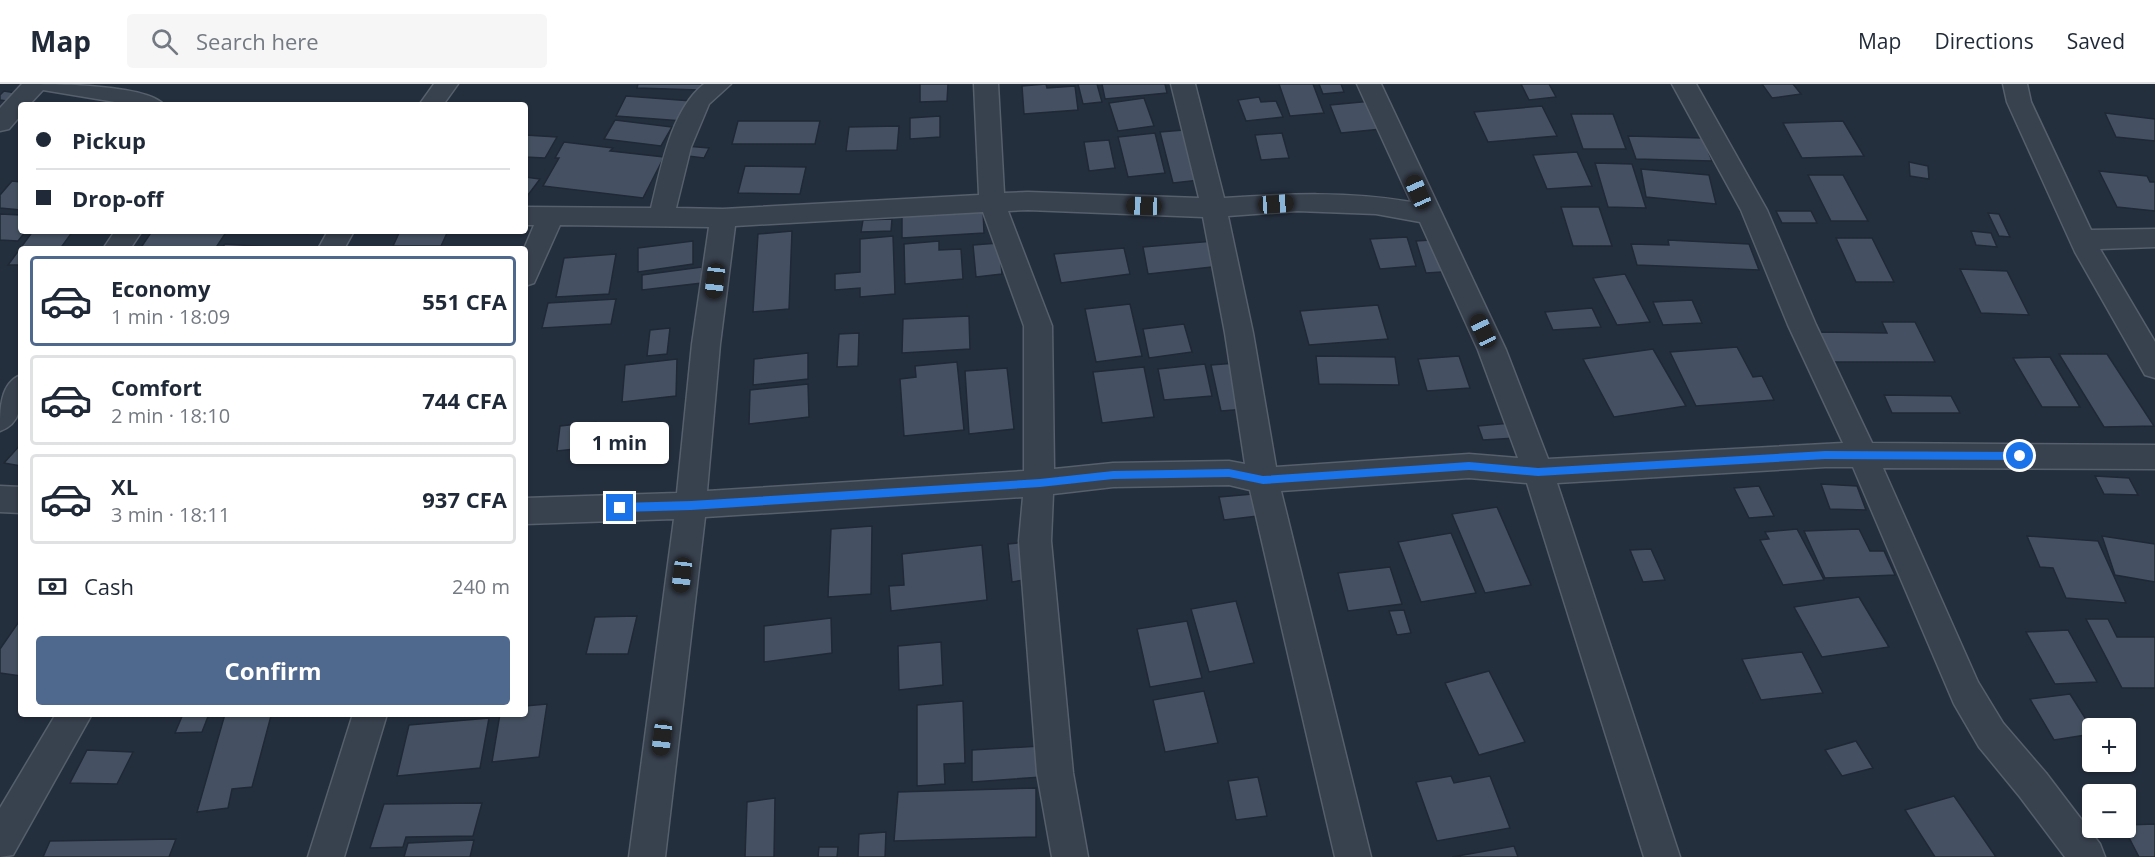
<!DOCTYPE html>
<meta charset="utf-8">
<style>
:root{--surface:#fff;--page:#f6f6f7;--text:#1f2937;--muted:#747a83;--line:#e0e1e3;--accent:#4f688e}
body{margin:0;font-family:"Open Sans",sans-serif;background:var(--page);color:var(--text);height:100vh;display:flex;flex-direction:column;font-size:22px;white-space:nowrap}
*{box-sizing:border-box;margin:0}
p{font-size:20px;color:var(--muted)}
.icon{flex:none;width:33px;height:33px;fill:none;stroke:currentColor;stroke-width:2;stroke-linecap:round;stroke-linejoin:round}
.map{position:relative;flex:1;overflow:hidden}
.drawer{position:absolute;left:18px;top:162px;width:510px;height:471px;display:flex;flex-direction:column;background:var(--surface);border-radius:6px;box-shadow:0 2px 4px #0004}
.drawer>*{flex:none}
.banner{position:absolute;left:18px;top:18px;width:510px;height:132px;border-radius:6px;box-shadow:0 2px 4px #0004;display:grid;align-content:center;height:132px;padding:0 18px;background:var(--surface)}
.fabs{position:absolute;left:2082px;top:634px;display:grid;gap:12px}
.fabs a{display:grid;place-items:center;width:54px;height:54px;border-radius:6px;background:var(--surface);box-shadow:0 2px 4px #0004;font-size:30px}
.end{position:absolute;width:27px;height:27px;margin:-14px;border:8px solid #1a73e8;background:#fff;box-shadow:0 0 0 3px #fff}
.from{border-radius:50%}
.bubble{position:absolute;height:42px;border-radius:6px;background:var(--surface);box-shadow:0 2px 4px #0004;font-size:20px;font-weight:700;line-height:42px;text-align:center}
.car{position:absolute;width:18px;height:36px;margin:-18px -9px;border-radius:8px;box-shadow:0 0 4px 2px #0007;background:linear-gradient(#222 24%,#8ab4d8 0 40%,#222 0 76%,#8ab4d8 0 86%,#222 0)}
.banner b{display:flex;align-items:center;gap:21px;height:57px;font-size:22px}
.banner b+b{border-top:2px solid var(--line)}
.banner i{width:15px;height:15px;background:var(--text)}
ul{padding:10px 0 0;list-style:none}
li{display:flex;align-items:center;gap:18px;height:90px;margin:0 12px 9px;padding:0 6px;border:3px solid var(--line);border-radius:6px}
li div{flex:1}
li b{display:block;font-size:22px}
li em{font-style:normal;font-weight:700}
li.current{border-color:var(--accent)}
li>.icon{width:54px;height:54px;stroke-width:1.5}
.pay{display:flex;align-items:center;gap:15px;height:66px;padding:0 18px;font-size:22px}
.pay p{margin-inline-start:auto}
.cta{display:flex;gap:12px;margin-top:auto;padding:12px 18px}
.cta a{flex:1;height:69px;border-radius:6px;background:var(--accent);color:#fff;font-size:24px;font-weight:700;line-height:69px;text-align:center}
header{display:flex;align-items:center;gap:36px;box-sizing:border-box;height:84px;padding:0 30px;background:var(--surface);border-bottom:2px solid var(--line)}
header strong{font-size:28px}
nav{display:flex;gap:33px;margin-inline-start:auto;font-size:21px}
.search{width:420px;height:54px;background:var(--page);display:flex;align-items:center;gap:15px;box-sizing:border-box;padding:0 21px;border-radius:6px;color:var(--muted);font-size:22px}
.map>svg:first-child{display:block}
.building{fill:#455162;stroke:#1f2835;stroke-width:1.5}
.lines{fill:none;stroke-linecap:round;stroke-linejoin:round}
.minor-casing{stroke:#565f6c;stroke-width:3}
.minor{fill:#38414e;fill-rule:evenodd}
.route{fill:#1a73e8}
</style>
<header>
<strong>Map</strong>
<div class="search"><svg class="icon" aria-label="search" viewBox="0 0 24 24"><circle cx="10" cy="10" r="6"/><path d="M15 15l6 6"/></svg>Search here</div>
<nav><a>Map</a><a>Directions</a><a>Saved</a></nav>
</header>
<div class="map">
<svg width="2155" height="773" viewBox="0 0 2155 773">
<rect width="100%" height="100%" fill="#242f3e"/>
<g class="building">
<path d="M638,0H704L701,6L637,4Z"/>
<path d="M920,0H948L947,17L920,18Z"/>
<path d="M1046,0L1047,4L1075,2L1078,26L1024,30L1022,2Z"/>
<path d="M1078,0H1097L1102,18L1083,20Z"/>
<path d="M1102,0H1165L1167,9L1105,15Z"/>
<path d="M1279,0H1313L1324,29L1290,32Z"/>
<path d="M1319,0H1341L1344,8L1323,10Z"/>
<path d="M1521,0H1549L1556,13L1529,16Z"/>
<path d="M1762,0H1793L1801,10L1772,14Z"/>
<path d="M4,7L22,10L14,18L0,16V11Z"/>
<path d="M626,12L692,17L683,37L616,32Z"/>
<path d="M1259,13L1261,18L1276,17L1283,33L1246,37L1238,16Z"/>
<path d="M1144,14L1154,42L1118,47L1109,19Z"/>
<path d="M1372,17L1382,45L1341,49L1330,21Z"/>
<path d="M1542,22L1557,52L1488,58L1474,28Z"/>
<path d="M2105,29L2155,35V57L2116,53Z"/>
<path d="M1571,30H1613L1626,65H1583Z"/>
<path d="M940,32V53L910,55V34Z"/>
<path d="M615,36L672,43L661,62L604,55Z"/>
<path d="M738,37H820L815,60H732Z"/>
<path d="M1843,37L1864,72L1802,74L1783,39Z"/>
<path d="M899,42L897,66L846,67L849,43Z"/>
<path d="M1196,45L1209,95L1173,99L1160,48Z"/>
<path d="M1155,49L1165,89L1128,93L1118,53Z"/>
<path d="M1282,49L1289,74L1261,76L1255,51Z"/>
<path d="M525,51L557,53L545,74L525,73Z"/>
<path d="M1628,52L1703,54L1712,77L1636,75Z"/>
<path d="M1109,56L1115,84L1089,87L1084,58Z"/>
<path d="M564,58L613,64L610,67L664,73L643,114L543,102L559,74H555Z"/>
<path d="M686,62L709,64L704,74L680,71Z"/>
<path d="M1577,68L1592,102L1547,105L1533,71Z"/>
<path d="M1909,78L1928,82L1929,95L1910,92Z"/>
<path d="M1595,79L1632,80L1646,124L1608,123Z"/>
<path d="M745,82L806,83L800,110L738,109Z"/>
<path d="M1641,85L1709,91L1716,120L1646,113Z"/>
<path d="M2099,87L2147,92L2150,98H2155V127L2117,123Z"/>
<path d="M1808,91H1843L1868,137H1831Z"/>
<path d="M525,93L540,95L525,115Z"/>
<path d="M12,97L21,98V126L0,124V111Z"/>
<path d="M1561,123H1599L1612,162H1573Z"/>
<path d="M983,126L984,149L902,154V131Z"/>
<path d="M1776,127H1811L1817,139H1782Z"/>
<path d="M1988,129L1999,130L2010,153L1999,152Z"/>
<path d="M0,130L21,131V147H26L18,157L0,156Z"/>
<path d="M892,135L891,147L861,148L863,136Z"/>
<path d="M33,147H73L60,165H21V181H8Z"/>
<path d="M152,147L199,148L227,147L215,165H140Z"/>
<path d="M281,147H311L309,150L280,149Z"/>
<path d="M400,147H448L441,162H393Z"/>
<path d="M792,147L789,225L753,228L758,150Z"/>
<path d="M1971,147L1991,149L1997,163L1976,161Z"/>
<path d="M893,152L895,210L860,213V204L835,206V190L860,188V155Z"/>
<path d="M1407,153L1416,182L1380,185L1370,155Z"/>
<path d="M1836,154H1872L1894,198H1856Z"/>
<path d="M1446,155L1458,187L1426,189L1416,157Z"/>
<path d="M1668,156L1749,160L1759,186L1637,181L1631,160L1669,161Z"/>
<path d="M693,157V180L638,188V164Z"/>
<path d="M939,157V166L961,165L963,195L905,200L904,160Z"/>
<path d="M1214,157L1221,182L1148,190L1143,163Z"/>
<path d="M999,159L1002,190L976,193L973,161Z"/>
<path d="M225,160L284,164L221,165Z"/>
<path d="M1124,164L1130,190L1061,199L1054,170Z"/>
<path d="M616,170L609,210L556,213L564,174Z"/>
<path d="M702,183V199L642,206V191Z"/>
<path d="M1960,185L2007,187L2029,231L1981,229Z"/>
<path d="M1625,190L1650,238L1617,241L1593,194Z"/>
<path d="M616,215L611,240L542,244L548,219Z"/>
<path d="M1692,216L1702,239L1663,241L1653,218Z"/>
<path d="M1130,220L1142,272L1096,278L1085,225Z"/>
<path d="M1378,221L1388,255L1309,261L1300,227Z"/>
<path d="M1592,224L1601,243L1553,246L1545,228Z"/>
<path d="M969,232L970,265L902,269L903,235Z"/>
<path d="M1882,238H1915L1935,278H1832L1820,248L1887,249Z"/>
<path d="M1184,240L1192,268L1149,274L1143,245Z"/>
<path d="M670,244L667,270L647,272L650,246Z"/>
<path d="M859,249L858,282L837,283L839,250Z"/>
<path d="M1737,263L1753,293L1762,292L1774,316L1696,322L1670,268Z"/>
<path d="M1653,265L1686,322L1614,333L1583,275Z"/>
<path d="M808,269V295L753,301L754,275Z"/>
<path d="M2059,270H2107L2154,342L2104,343Z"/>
<path d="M1316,272L1395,273L1399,301L1319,300Z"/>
<path d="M1459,272L1470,304L1427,307L1418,275Z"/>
<path d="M2050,273L2080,323H2042L2013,274Z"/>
<path d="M677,275L676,312L622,318L625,281Z"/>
<path d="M957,278L964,346L904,352L900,295L916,293L915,282Z"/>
<path d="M1249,278L1259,324L1221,327L1211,281Z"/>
<path d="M1205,280L1212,312L1164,316L1158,285Z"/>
<path d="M1144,283L1154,333L1102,339L1093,288Z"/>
<path d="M1007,284L1014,345L969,350L965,287Z"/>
<path d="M808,300L809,333L749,340L750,306Z"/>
<path d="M1884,311L1951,312L1960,329H1892Z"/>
<path d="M596,338L593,363L557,367L560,342Z"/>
<path d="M1511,339L1516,354L1483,356L1478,342Z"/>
<path d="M21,360V382L4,379Z"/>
<path d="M2095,392L2129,394L2138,411L2104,410Z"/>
<path d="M1821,400L1857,402L1866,426L1830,425Z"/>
<path d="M1759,402L1774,432L1749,434L1734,404Z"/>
<path d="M1253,410L1258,432L1224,436L1219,413Z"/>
<path d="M1497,423L1531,501L1485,509L1452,430Z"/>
<path d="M872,442L871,510L828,513L831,445Z"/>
<path d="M1797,445L1824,496L1783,501L1760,456L1769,455L1765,448Z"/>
<path d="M1859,445L1870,467H1884L1895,491L1825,494L1804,447Z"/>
<path d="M1451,449L1476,509L1421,518L1398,458Z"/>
<path d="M2027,452L2098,457L2126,519L2066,514L2053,484L2040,483Z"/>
<path d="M2102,452L2155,460V498L2115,491Z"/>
<path d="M1026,458L1030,495L1012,498L1008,460Z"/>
<path d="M982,461L987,516L891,527L889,502L904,501L902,470Z"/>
<path d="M1651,465L1665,496L1643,498L1630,466Z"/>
<path d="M1390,483L1402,520L1348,527L1338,489Z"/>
<path d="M1859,513L1889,563L1822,573L1794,523Z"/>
<path d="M1236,517L1254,579L1209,588L1191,525Z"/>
<path d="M1404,526L1411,549L1397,551L1389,527Z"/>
<path d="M637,532L628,570H586L595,533Z"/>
<path d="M831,534L832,569L764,578V542Z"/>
<path d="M2086,535H2108L2117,553H2155V604H2122Z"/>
<path d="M20,536L21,592L0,589V565Z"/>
<path d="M1187,537L1202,594L1150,603L1137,545Z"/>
<path d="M2068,546L2097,598L2055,600L2026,548Z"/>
<path d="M941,558L943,601L899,606L898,562Z"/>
<path d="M1802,568L1823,609L1761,616L1742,575Z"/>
<path d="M1489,587L1525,658L1479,671L1445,599Z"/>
<path d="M1204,607L1218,659L1165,668L1153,616Z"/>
<path d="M2070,610L2092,645V650L2054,656L2030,615Z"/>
<path d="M963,617L965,679L944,680L945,700L917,702V621Z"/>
<path d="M547,620L539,673L492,678L500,630H525V622Z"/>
<path d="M183,630H209L202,648L175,649Z"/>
<path d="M225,630H289L271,632L252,703L232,705L228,724L197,728Z"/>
<path d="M489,634L480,684L397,692L409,641Z"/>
<path d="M1856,657L1873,684L1842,692L1825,666Z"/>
<path d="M1040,662L1042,693L972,698V666Z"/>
<path d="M87,666L133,668L117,700L70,699Z"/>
<path d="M1451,692L1454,699L1490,692L1510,744L1437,757L1416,698Z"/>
<path d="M1258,693L1267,732L1236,736L1228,697Z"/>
<path d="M1036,704V753L894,757L898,708Z"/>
<path d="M1954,712L1996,773H1935L1905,726Z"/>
<path d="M775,714L774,773H745L747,718Z"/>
<path d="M482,719L473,752L406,753L403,763L370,764L384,720Z"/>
<path d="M2155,740V773H2139L2124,744L2126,741Z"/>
<path d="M886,748L885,773H858L859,750Z"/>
<path d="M176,755L169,773H43L50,757Z"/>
<path d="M474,756L470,773H404L408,759Z"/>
<path d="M1514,762L1518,773H1452Z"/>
<path d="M819,763H838L837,773H818Z"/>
</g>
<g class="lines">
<g class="minor-casing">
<g id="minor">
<path d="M22,0C52,0 147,0 164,21H133L43,6L29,21H21V31L9,45L0,47V24Z"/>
<path d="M434,0H458L443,21H419Z"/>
<path d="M704,0H731L709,20L691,63L676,124L723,125L979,111L974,0H998L1004,109L1028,108L1199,114L1171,0H1195L1224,114C1287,110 1348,107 1411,118L1357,0H1381L1506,266L1548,375L1843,359L1788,241L1741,126L1672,0H1696L1767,126L1816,241L1872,359L2155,361V385L1883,384L1978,598L2003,639L2046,689L2100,760L2105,773H2065L2020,713L1979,663L1954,620L1853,383H1825L1557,399L1680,773H1644L1527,399L1469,394L1281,407L1371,773H1335L1250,406L1229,401L1113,403L1053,410L1051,457L1073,689L1088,773H1052L1037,689L1019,457L1023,413L705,433L665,773H629L674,435L525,440V414L677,409L692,260L709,143L560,141L534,199L525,202L524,165L534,141H525V123L651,124C661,84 671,26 704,0ZM1028,126L1203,133L1225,249L1245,380L1229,377L1113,379L1054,385L1052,242L1008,127ZM1297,127L1376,130L1420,138L1478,266L1518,374L1469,370L1276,383L1253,249L1228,132ZM983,128L1024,242V387L707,407L720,260L735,142Z"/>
<path d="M2003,0H2027L2031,18L2091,146L2155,145V163L2100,165L2155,258V294L2145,291L2075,168L2007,18Z"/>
<path d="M115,147H142L130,165H103Z"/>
<path d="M328,147H354L344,165H318Z"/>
<path d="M21,291C21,313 25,338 0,347C0,325 0,299 21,291Z"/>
<path d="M0,402L21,403V429L0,428Z"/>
<path d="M56,630H92L13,771L0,773V724Z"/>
<path d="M353,630H387L344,773H308Z"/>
</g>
</g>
<use href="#minor" class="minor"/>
</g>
<path class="route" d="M1825,367L2020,368L2025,372L2020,376L1825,375L1538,392L1469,386L1263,400L1229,393L1113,395L1040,403L691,426L620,428L615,424L620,419L691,417L1040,395L1113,387L1229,385L1263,392L1469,378L1538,384Z"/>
</svg>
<div class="fabs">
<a>+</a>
<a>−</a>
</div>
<i class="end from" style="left:2020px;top:372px"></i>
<i class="end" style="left:620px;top:424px"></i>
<div class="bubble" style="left:570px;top:338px;width:99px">1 min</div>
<i class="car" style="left:1418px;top:108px;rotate:336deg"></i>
<i class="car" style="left:1276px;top:120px;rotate:86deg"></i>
<i class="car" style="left:1144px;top:122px;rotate:272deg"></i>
<i class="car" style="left:715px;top:197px;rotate:187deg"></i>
<i class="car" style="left:1483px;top:247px;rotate:335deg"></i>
<i class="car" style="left:682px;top:491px;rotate:187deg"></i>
<i class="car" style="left:662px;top:654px;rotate:187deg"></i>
<div class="banner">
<b><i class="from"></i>Pickup</b>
<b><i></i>Drop-off</b>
</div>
<section class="drawer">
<ul>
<li class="current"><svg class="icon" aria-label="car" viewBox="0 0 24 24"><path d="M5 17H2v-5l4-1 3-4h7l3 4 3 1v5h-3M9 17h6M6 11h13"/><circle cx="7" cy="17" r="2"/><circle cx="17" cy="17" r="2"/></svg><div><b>Economy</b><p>1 min · 18:09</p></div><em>551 CFA</em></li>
<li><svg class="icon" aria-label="car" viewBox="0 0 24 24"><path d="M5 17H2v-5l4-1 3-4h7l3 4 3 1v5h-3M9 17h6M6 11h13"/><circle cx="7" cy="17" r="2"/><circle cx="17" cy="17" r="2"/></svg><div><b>Comfort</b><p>2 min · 18:10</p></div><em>744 CFA</em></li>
<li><svg class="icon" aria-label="car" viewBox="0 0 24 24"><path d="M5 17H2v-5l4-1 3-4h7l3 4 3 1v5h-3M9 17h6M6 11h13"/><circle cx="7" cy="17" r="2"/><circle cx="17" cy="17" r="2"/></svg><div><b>XL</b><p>3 min · 18:11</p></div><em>937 CFA</em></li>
</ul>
<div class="pay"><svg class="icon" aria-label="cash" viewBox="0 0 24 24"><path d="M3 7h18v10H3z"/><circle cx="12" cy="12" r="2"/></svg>Cash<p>240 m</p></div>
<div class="cta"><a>Confirm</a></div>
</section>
</div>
